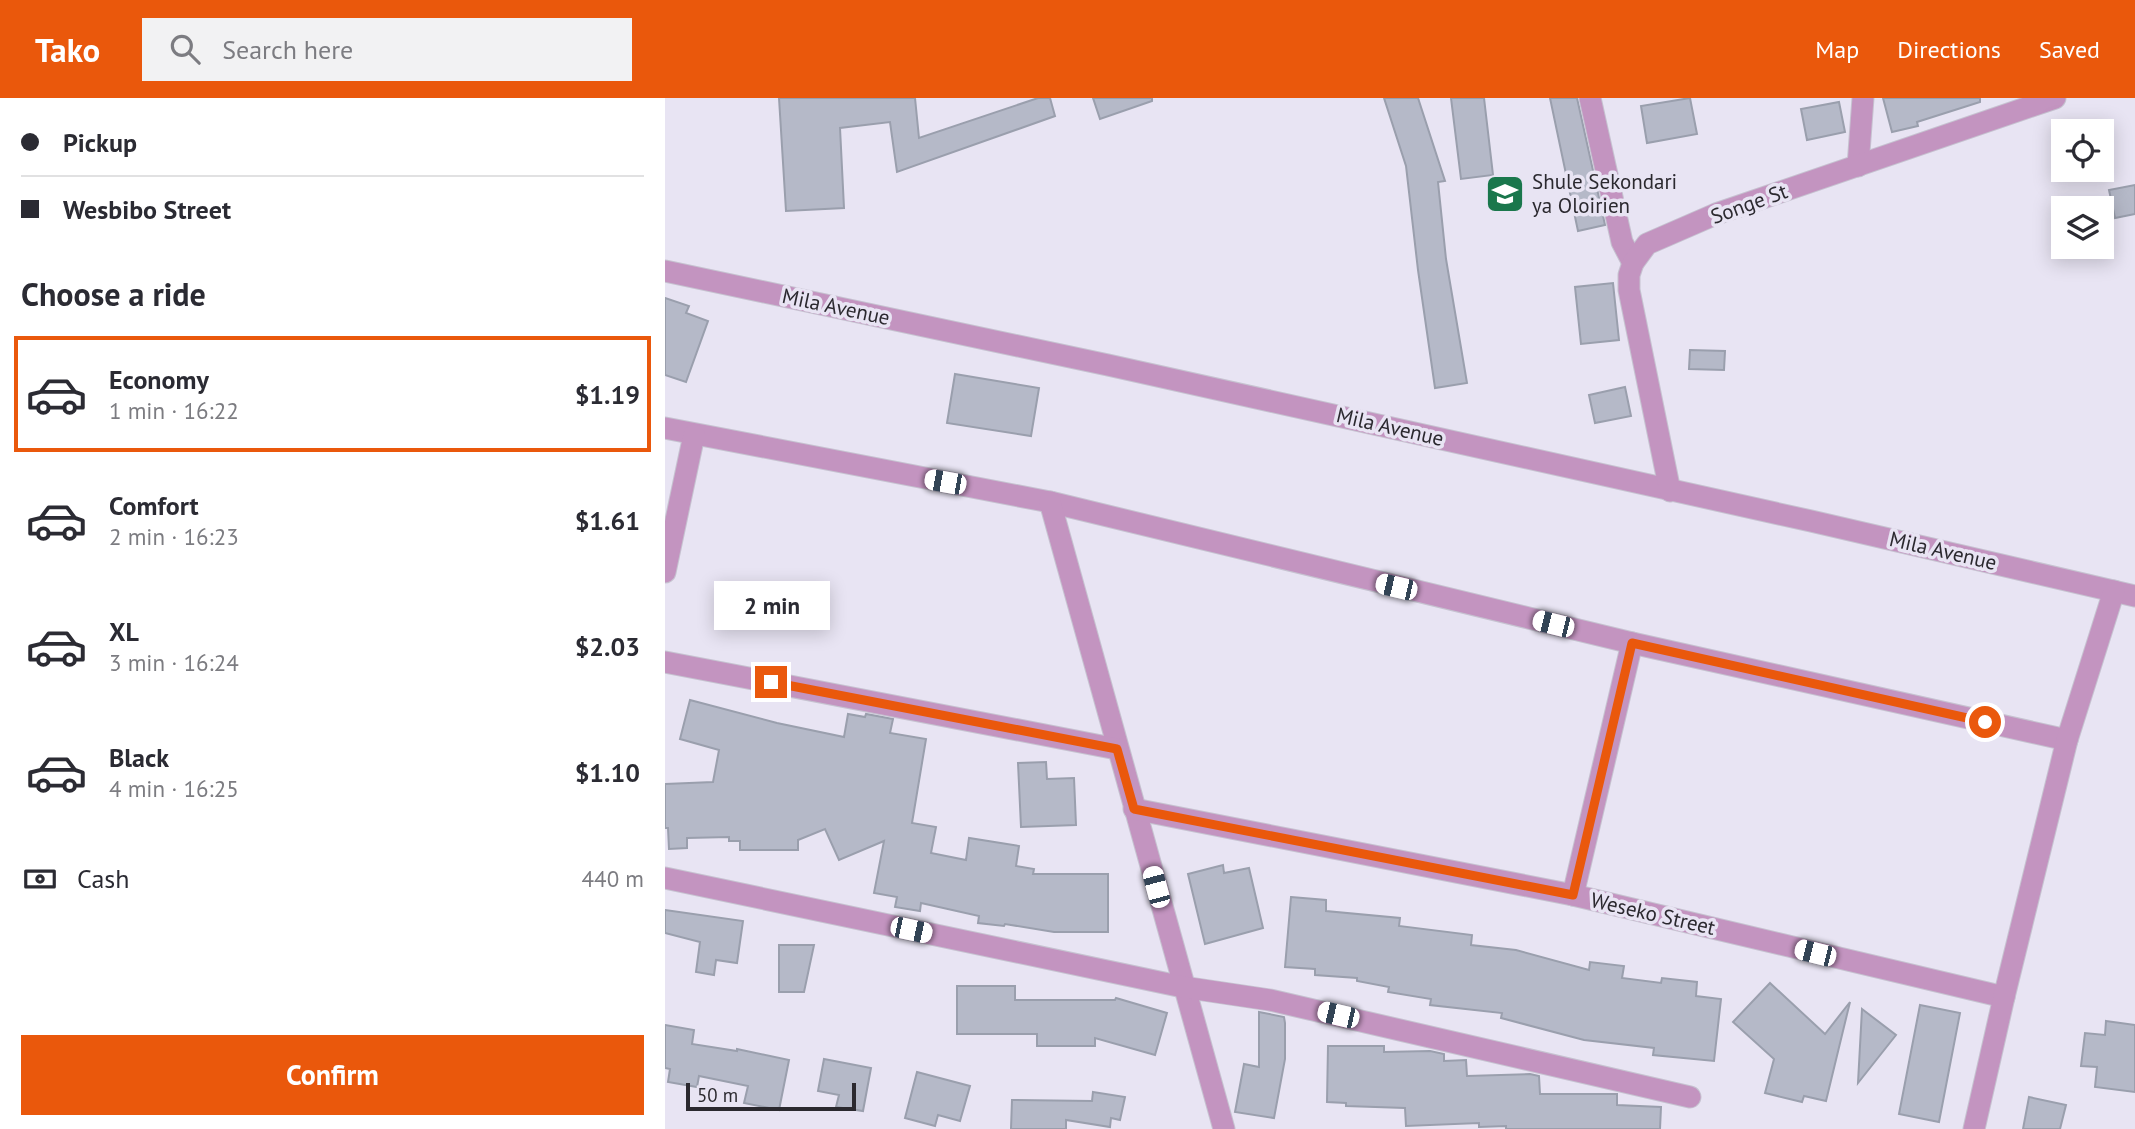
<!DOCTYPE html>
<meta charset="utf-8">
<style>
:root{--surface:#fff;--page:#f2f2f3;--text:#2b2b33;--muted:#7c7c81;--line:#e1e1e2;--accent:#ea580c}
body{margin:0;font-family:"PT Sans",sans-serif;background:var(--page);color:var(--text);height:100vh;display:flex;flex-direction:column;font-size:26px;white-space:nowrap}
*{box-sizing:border-box;margin:0}
p{font-size:23px;color:var(--muted)}
.icon{flex:none;width:38px;height:38px;fill:none;stroke:currentColor;stroke-width:2;stroke-linecap:round;stroke-linejoin:round}
.map{position:relative;flex:1;overflow:hidden}
.sheet{display:flex;flex-direction:column;background:var(--surface);width:665px}
.sheet>*{flex:none}
.guide{display:grid;align-content:center;height:154px;padding:0 21px;background:var(--surface)}
.tools{position:absolute;left:1386px;top:21px;display:grid;gap:14px}
.tools a{display:grid;place-items:center;width:63px;height:63px;border-radius:0px;background:var(--surface);box-shadow:0 4px 18px #0003;font-size:35px}
.scale{position:absolute;left:21px;bottom:18px;width:170px;box-sizing:border-box;padding-left:7px;border:4px solid #2b292f;border-top:0;font-size:19px;line-height:24px;white-space:nowrap;color:#2b292f;-webkit-text-stroke:5px #e8e4f3;paint-order:stroke}
.end{position:absolute;width:32px;height:32px;margin:-16px;border:9px solid #ea580c;background:#fff;box-shadow:0 0 0 4px #fff}
.from{border-radius:50%}
.bubble{position:absolute;height:49px;border-radius:0px;background:var(--surface);box-shadow:0 4px 18px #0003;font-size:23px;font-weight:700;line-height:49px;text-align:center}
.car{position:absolute;width:21px;height:42px;margin:-21px -10px;border-radius:9px;box-shadow:0 0 5px 2px #0007;background:linear-gradient(#fff 24%,#345 0 40%,#fff 0 76%,#345 0 86%,#fff 0)}
.guide b{display:flex;align-items:center;gap:24px;height:66px;font-size:26px}
.guide b+b{border-top:2px solid var(--line)}
.guide i{width:18px;height:18px;background:var(--text)}
ul{padding:0;list-style:none}
li{display:flex;align-items:center;gap:21px;height:116px;margin:0 14px 10px;padding:0 7px;border:4px solid transparent;border-radius:0px}
li div{flex:1}
li b{display:block;font-size:26px}
li em{font-style:normal;font-weight:700}
li.on{border-color:var(--accent)}
li>.icon{width:63px;height:63px;stroke-width:1.5}
h2{padding:0 21px;font-size:32px;line-height:84px}
.pay{display:flex;align-items:center;gap:18px;height:77px;padding:0 21px;font-size:26px}
.pay p{margin-inline-start:auto}
.action{display:flex;gap:14px;margin-top:auto;padding:14px 21px}
.action a{flex:1;height:80px;border-radius:0px;background:var(--accent);color:#fff;font-size:28px;font-weight:700;line-height:80px;text-align:center}
header{display:flex;align-items:center;gap:42px;box-sizing:border-box;height:98px;padding:0 35px;background:var(--accent);color:#fff}
header strong{font-size:33px}
nav{display:flex;gap:38px;margin-inline-start:auto;font-size:24px}
.search{width:490px;height:63px;background:var(--page);display:flex;align-items:center;gap:18px;box-sizing:border-box;padding:0 24px;border-radius:0px;color:var(--muted);font-size:26px}
main{display:flex;flex:1;min-height:0}
.map>svg:first-child{display:block}
.building{fill:#b5b9c8;stroke:#9a9fad;stroke-width:2}
.lines{fill:none;stroke-linecap:round;stroke-linejoin:round}
.minor-casing{stroke:#c6c2d0;stroke-width:23}
.minor{stroke:#c394c0;stroke-width:21}
.route{stroke:#ea580c;stroke-width:9}
.labels{text-anchor:middle;stroke-width:7;stroke-linejoin:round;paint-order:stroke}
.poi-label{font-size:21px;fill:#2b292f;stroke:#e8e4f3;text-anchor:start}
.street-label{font-size:21px;fill:#2b292f;stroke:#e8e4f3}
</style>
<header>
<strong>Tako</strong>
<div class="search"><svg class="icon" aria-label="search" viewBox="0 0 24 24"><circle cx="10" cy="10" r="6"/><path d="M15 15l6 6"/></svg>Search here</div>
<nav><a>Map</a><a>Directions</a><a>Saved</a></nav>
</header>
<main>
<section class="sheet">
<div class="guide">
<b><i class="from"></i>Pickup</b>
<b><i></i>Wesbibo Street</b>
</div>
<h2>Choose a ride</h2>
<ul>
<li class="on"><svg class="icon" aria-label="car" viewBox="0 0 24 24"><path d="M5 17H2v-5l4-1 3-4h7l3 4 3 1v5h-3M9 17h6M6 11h13"/><circle cx="7" cy="17" r="2"/><circle cx="17" cy="17" r="2"/></svg><div><b>Economy</b><p>1 min · 16:22</p></div><em>$1.19</em></li>
<li><svg class="icon" aria-label="car" viewBox="0 0 24 24"><path d="M5 17H2v-5l4-1 3-4h7l3 4 3 1v5h-3M9 17h6M6 11h13"/><circle cx="7" cy="17" r="2"/><circle cx="17" cy="17" r="2"/></svg><div><b>Comfort</b><p>2 min · 16:23</p></div><em>$1.61</em></li>
<li><svg class="icon" aria-label="car" viewBox="0 0 24 24"><path d="M5 17H2v-5l4-1 3-4h7l3 4 3 1v5h-3M9 17h6M6 11h13"/><circle cx="7" cy="17" r="2"/><circle cx="17" cy="17" r="2"/></svg><div><b>XL</b><p>3 min · 16:24</p></div><em>$2.03</em></li>
<li><svg class="icon" aria-label="car" viewBox="0 0 24 24"><path d="M5 17H2v-5l4-1 3-4h7l3 4 3 1v5h-3M9 17h6M6 11h13"/><circle cx="7" cy="17" r="2"/><circle cx="17" cy="17" r="2"/></svg><div><b>Black</b><p>4 min · 16:25</p></div><em>$1.10</em></li>
</ul>
<div class="pay"><svg class="icon" aria-label="cash" viewBox="0 0 24 24"><path d="M3 7h18v10H3z"/><circle cx="12" cy="12" r="2"/></svg>Cash<p>440 m</p></div>
<div class="action"><a>Confirm</a></div>
</section>
<div class="map">
<svg width="1470" height="1031" viewBox="0 0 1470 1031">
<rect width="100%" height="100%" fill="#e8e4f3"/>
<g class="building">
<path d="M114,0H250L254,40L373,0H385L390,18L232,74L225,24L175,30L179,110L121,113Z"/>
<path d="M428,0H487V3L435,21Z"/>
<path d="M719,0H753L780,83L773,84L781,161L802,285L770,290L753,172L741,68Z"/>
<path d="M786,0H819L828,77L796,81Z"/>
<path d="M885,0H912L940,127L913,133Z"/>
<path d="M1025,0L1032,36L982,45L976,8Z"/>
<path d="M1218,0H1315V4L1252,24L1253,28L1227,34Z"/>
<path d="M1174,4L1180,34L1142,42L1136,11Z"/>
<path d="M1470,87V116L1450,120L1444,92Z"/>
<path d="M948,185L954,242L916,246L910,189Z"/>
<path d="M0,200L24,208L21,215L43,223L21,284L0,277Z"/>
<path d="M1025,252L1060,253L1059,272L1024,271Z"/>
<path d="M290,276L374,290L366,338L282,325Z"/>
<path d="M960,289L966,318L930,325L924,297Z"/>
<path d="M25,602L112,625L179,639L183,616L200,619L201,616L228,621L225,635L261,641L247,725L271,729L266,755L301,762L304,740L354,748L351,768L369,771L368,776H443V834H389L340,826L339,828L313,825L314,818L256,805L255,813L230,809L232,799L209,795L219,743L174,762L160,731L133,742V752H75V743H64V739L22,740V750L4,751L3,730H0V686L48,684L54,652L15,641Z"/>
<path d="M381,664L382,681L409,680L411,727L356,729L353,665Z"/>
<path d="M558,767L559,775L584,770L598,830L540,846L523,776Z"/>
<path d="M626,799L661,802V813L735,820L734,828L807,837L806,847L851,852L924,872L925,864L959,868L957,880L996,885L997,880L1032,884L1031,898L1056,901L1049,963L988,957L989,950L919,942L836,920L837,915L765,907L766,901L723,894L724,889L692,883V880L650,877V871L620,869Z"/>
<path d="M0,812L78,823L72,865L51,862L49,877L31,874L35,844L0,835Z"/>
<path d="M114,847H149L139,894H114Z"/>
<path d="M1105,885L1160,936L1185,904L1161,1003L1139,998L1137,1004L1100,995L1109,961L1068,924Z"/>
<path d="M292,888H350V902H450L451,900L502,915L490,957L430,940V948H372V936H292Z"/>
<path d="M1255,907L1295,915L1274,1024L1234,1016Z"/>
<path d="M1197,911L1231,937L1193,985Z"/>
<path d="M594,914L619,919L620,925V961L609,1020L570,1014L579,966L594,969Z"/>
<path d="M1441,923L1470,927V994L1430,989L1432,969L1416,968L1420,935L1440,937Z"/>
<path d="M0,927L29,932L27,946L72,953V951L124,962L114,1012L79,1005L83,988L34,978L32,989L3,984L5,971L0,970Z"/>
<path d="M663,948H719V954L765,953L779,956V963L801,962L802,978L865,976L874,978L875,996H952V1007L996,1009L995,1031H841V1028L814,1029V1025L741,1028L740,1010L681,1008V1005L662,1004Z"/>
<path d="M159,961L206,970L198,1013L171,1009L174,997L153,993Z"/>
<path d="M252,974L305,988L295,1023L273,1017L270,1028L240,1020Z"/>
<path d="M428,994L460,999L455,1022L446,1020L445,1029L401,1022V1031H346L347,1002L427,1003Z"/>
<path d="M1364,999L1401,1007L1395,1031H1358Z"/>
</g>
<g class="lines">
<g class="minor-casing">
<g id="minor">
<path d="M925,0L957,144L968,165"/>
<path d="M1193,68L1198,0"/>
<path d="M0,173L443,267L1146,423L1470,498"/>
<path d="M0,330L385,404L967,545L1402,642"/>
<path d="M1005,393L964,192V177L968,165L982,146L1051,116L1390,0"/>
<path d="M385,404L559,1031"/>
<path d="M0,474L29,337"/>
<path d="M0,564L452,651"/>
<path d="M469,711L908,797L1339,899"/>
<path d="M0,780L518,889L605,902L1025,999"/>
<path d="M908,797L967,545"/>
<path d="M1309,1031L1339,899L1402,642L1449,493"/>
</g>
</g>
<use href="#minor" class="minor"/>
</g>
<g class="lines">
<path class="route" d="M106,584L452,651L469,711L908,797L967,545L1320,624"/>
</g>
<defs>
<g id="school-square" transform="scale(2.0125)"><rect x="-9" y="-9" width="18" height="18" rx="4" fill="#1a774c" stroke="#e8e4f3"/><path d="M0-5L7-2L0 1L-7-2ZM-4 1L0 2.5L4 1V4Q0 6-4 4Z" fill="#fff"/></g>
</defs>
<g fill-rule="evenodd">
<use href="#school-square" x="840" y="96"/>
</g>
<g class="labels">
<g class="poi-label">
<text x="867" y="91">Shule Sekondari<tspan x="867" dy="24">ya Oloirien</tspan></text>
</g>
<g class="street-label">
<text transform="translate(1084 106) rotate(-20)" y="7">Songe St</text>
<text transform="translate(171 209) rotate(12)" y="7">Mila Avenue</text>
<text transform="translate(725 329) rotate(13)" y="7">Mila Avenue</text>
<text transform="translate(1278 453) rotate(13)" y="7">Mila Avenue</text>
<text transform="translate(988 816) rotate(13)" y="7">Weseko Street</text>
</g>
</g>
</svg>
<div class="tools">
<a><svg class="icon" aria-label="locate" viewBox="0 0 24 24"><circle cx="12" cy="12" r="6"/><path d="M12 2v4M12 18v4M2 12h4M18 12h4"/></svg></a>
<a><svg class="icon" aria-label="layers" viewBox="0 0 24 24"><path d="M12 4l9 5-9 5-9-5zM3 14l9 5 9-5"/></svg></a>
</div>
<div class="scale">50 m</div>
<i class="end from" style="left:1320px;top:624px"></i>
<i class="end" style="left:106px;top:584px"></i>
<div class="bubble" style="left:49px;top:483px;width:116px">2 min</div>
<i class="car" style="left:280px;top:384px;rotate:280deg"></i>
<i class="car" style="left:731px;top:489px;rotate:283deg"></i>
<i class="car" style="left:888px;top:526px;rotate:284deg"></i>
<i class="car" style="left:491px;top:789px;rotate:345deg"></i>
<i class="car" style="left:246px;top:832px;rotate:102deg"></i>
<i class="car" style="left:1150px;top:855px;rotate:284deg"></i>
<i class="car" style="left:673px;top:917px;rotate:283deg"></i>
</div>
</main>
